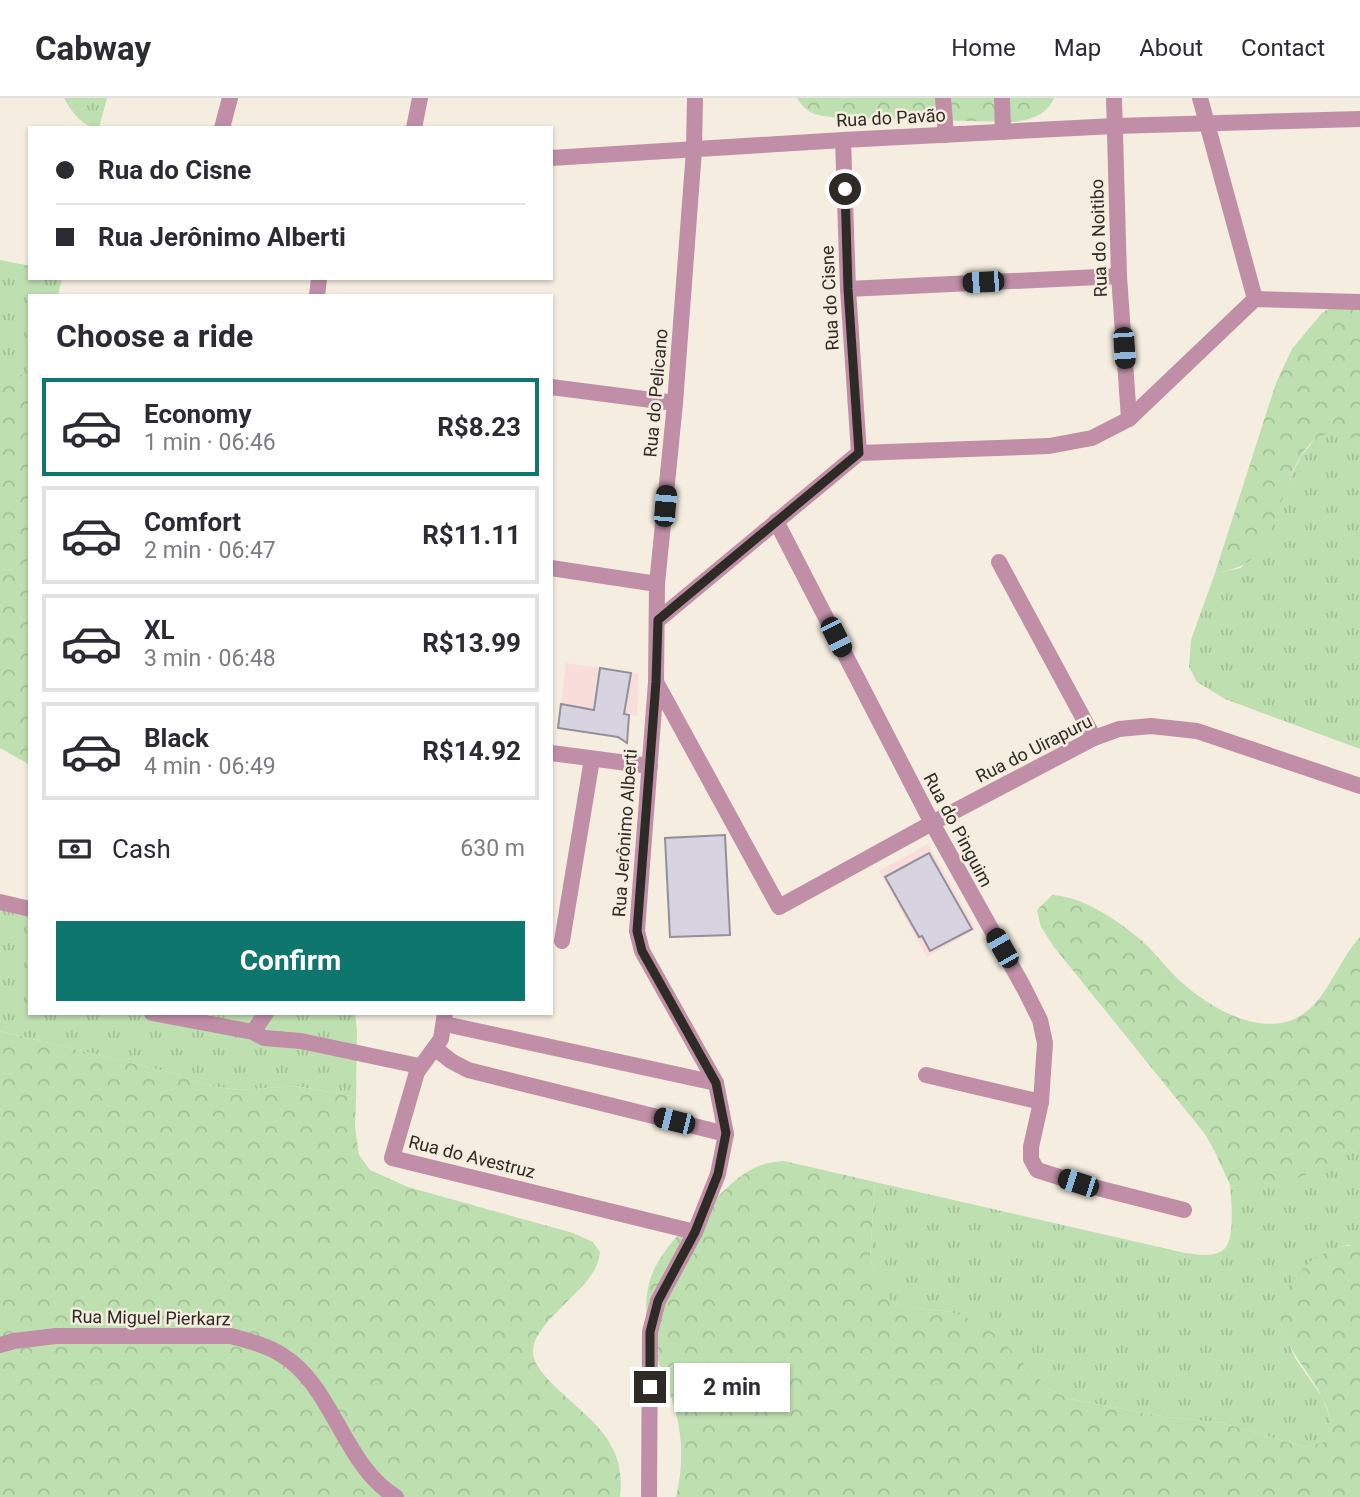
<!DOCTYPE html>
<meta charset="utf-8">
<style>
:root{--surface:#fff;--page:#f7f7f7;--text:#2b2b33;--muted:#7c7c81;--line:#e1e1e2;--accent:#0f766e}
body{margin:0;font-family:Roboto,sans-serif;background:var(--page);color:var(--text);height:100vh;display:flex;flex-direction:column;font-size:26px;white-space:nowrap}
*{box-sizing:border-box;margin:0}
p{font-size:23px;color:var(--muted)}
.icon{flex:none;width:38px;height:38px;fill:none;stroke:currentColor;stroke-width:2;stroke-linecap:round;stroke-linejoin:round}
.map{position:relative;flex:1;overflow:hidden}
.side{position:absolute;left:28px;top:196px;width:525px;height:721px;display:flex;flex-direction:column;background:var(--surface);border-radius:0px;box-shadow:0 2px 5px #0004}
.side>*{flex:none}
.hud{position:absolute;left:28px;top:28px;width:525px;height:154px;border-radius:0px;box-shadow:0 2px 5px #0004;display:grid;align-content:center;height:154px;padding:0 28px;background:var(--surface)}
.end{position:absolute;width:32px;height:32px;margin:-16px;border:9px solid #2e2b26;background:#fff;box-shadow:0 0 0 4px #fff}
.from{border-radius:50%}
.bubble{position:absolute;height:49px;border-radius:0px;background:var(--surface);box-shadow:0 2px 5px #0004;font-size:23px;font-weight:700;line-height:49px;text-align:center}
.car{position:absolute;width:21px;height:42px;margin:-21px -10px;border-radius:9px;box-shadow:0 0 5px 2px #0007;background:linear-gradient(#222 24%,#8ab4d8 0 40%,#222 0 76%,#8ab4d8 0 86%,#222 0)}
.hud b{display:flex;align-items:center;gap:24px;height:66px;font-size:26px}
.hud b+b{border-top:2px solid var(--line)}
.hud i{width:18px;height:18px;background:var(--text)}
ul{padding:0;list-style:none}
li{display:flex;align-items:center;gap:21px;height:98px;margin:0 14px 10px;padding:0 14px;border:4px solid var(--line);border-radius:0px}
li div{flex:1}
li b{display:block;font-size:26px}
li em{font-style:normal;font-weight:700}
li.on{border-color:var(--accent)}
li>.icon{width:63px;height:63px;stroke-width:1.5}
h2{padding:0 28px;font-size:32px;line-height:84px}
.pay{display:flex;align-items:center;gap:18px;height:77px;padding:0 28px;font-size:26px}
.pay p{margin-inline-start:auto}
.cta{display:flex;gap:14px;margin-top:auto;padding:14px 28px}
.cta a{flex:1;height:80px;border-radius:0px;background:var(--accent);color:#fff;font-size:28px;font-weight:700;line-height:80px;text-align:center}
header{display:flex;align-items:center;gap:42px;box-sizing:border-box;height:98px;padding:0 35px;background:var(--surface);border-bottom:2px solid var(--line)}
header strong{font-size:33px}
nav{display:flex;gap:38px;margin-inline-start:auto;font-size:24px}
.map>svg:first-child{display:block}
.education{fill:#f8dddb}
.grass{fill:url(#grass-tufts)}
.forest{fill:url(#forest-crowns)}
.building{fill:#d8d3e1;stroke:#938f9b;stroke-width:2}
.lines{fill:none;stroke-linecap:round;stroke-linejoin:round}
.minor{stroke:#c08fa7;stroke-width:16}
.route{stroke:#2e2b26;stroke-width:9}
.labels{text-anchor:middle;stroke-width:5;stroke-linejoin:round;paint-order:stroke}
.street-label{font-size:18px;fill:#2e2b26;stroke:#f5ede0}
</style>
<header>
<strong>Cabway</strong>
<nav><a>Home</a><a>Map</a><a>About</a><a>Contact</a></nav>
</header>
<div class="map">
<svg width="1360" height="1399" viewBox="0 0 1360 1399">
<defs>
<pattern id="grass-tufts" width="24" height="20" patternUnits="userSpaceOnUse" patternTransform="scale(1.75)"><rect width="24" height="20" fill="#bedfb0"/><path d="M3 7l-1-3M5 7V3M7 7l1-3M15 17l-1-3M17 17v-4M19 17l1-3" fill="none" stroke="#a4c097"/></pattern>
<pattern id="forest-crowns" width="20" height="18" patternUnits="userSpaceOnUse" patternTransform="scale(1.75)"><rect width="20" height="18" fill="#bedfb0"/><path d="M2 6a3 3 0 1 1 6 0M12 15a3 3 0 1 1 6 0" fill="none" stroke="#a4c097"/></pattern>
</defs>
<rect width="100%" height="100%" fill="#f5ede0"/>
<g class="education">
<path d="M566,565L639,576L637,618L561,606Z"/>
<path d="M928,746L976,831L927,859L879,773Z"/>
</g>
<g class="grass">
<path d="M64,0H107L99,30C83,30 71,13 64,0Z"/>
<path d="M0,162L30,168V180H62L58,198H30V277H0Z"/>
<path d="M1331,334L1350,338L1360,344V651L1225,601L1197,584L1189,569L1191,542L1215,475L1241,470L1267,440L1283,394L1301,358L1318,338Z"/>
<path d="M0,812L30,819V915H355L357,932L356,999L296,988L238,992L212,988L172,975L0,933Z"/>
<path d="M1360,1047V1147H1347L1324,1155L1281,1227L1295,1260L1323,1300L1332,1326L1324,1344L1304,1349L1223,1325L1166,1319L1070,1301L1049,1291L951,1214L909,1209L891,1204L876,1184L870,1158L875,1084L1185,1155C1197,1156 1213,1160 1223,1152C1236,1143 1231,1101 1230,1087C1267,1090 1327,1067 1360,1047Z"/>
</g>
<g class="forest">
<path d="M797,0H1054C1047,17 1032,21 1015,24L838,20C818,17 808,18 797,0Z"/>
<path d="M1360,199V344C1289,302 1286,426 1258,456C1245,469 1232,472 1215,475L1276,285L1292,251L1322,215L1340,204Z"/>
<path d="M0,277H30V667L0,650Z"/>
<path d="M1052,797C1084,799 1117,822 1141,842C1155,854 1165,869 1178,881C1208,909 1263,943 1303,916C1327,901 1340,860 1360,839V1047C1313,1075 1286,1092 1230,1087L1215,1054L1205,1036L1054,849L1041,829L1037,812Z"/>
<path d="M0,933L172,975L212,988L238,992L296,988L356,999L355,1029L359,1057L370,1072L408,1089L573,1135L593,1144L600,1154C599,1159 598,1165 596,1169C584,1195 532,1227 533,1254C533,1263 540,1272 545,1278C581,1318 628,1337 620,1399H0Z"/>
<path d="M784,1063L875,1084L870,1158L876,1184L892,1204L909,1209L951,1214L978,1224L996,1237L1049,1291L1070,1301L1166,1319L1223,1325L1304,1349L1324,1344L1332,1326C1329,1317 1327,1308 1323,1300C1299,1255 1253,1222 1302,1172C1316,1156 1339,1146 1360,1147V1399H676C682,1375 683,1349 678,1324C668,1274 631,1227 653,1174C665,1147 688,1127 708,1108C734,1084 748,1065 784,1063Z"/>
</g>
<g class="building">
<path d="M600,570L631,575L624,616L629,617L627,645L618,639L558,630L561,606L594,612Z"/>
<path d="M725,737L730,837L670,839L665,740Z"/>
<path d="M929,755L972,831L930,853L922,838L919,839L885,779Z"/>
</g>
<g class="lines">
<g class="minor">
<path d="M943,0L946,37"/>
<path d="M1002,0L1003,34"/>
<path d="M1114,0L1119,178L1129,321"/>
<path d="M1200,0L1255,201"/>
<path d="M222,30L230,0"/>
<path d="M414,30L420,0"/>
<path d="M843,42L848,191L859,355"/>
<path d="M551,60L843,42L1115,28L1360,21"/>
<path d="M848,191L1119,178"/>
<path d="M317,198L319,180"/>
<path d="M551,289L675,305"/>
<path d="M776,423L932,725L1024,890L1040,922L1045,945L1041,1004L1031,1049V1061L1037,1072L1078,1085L1184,1112"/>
<path d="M999,464L1094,640"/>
<path d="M551,470L657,486"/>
<path d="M658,522L859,355L1049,348L1092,340L1129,321L1255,201L1360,204"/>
<path d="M656,584L779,809L932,725L1094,640L1119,631L1151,628L1197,633L1360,688"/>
<path d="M551,655L650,668"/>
<path d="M0,804L30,811"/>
<path d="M562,843L592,661"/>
<path d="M152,915L253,934L266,915"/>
<path d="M445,915L441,941L417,974L392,1060L695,1134"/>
<path d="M445,926L716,985"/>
<path d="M253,934L264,940L301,943L419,968"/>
<path d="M436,951L451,963L468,972L726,1036"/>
<path d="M926,977L1041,1004"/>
<path d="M0,1247L14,1243L56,1238H231C249,1243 266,1247 282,1257C334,1289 343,1367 396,1399"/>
<path d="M649,1399L650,1234L658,1203L695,1134L718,1076L726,1036L716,985L642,853L637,833L656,584L657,486L675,305L694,52L695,0"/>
</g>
</g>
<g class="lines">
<path class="route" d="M650,1289V1234L658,1203L695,1134L718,1076L726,1035L716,985L642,853L637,833L656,584L658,522L859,355L848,191L845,91"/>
</g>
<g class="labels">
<g class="street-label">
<text transform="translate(891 20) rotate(-3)" y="6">Rua do Pavão</text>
<text transform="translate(1099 140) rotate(-92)" y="6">Rua do Noitibo</text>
<text transform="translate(830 200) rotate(-93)" y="6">Rua do Cisne</text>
<text transform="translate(656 295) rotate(-85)" y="6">Rua do Pelicano</text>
<text transform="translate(1034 651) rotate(-27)" y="6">Rua do Uirapuru</text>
<text transform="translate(958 732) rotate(62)" y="6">Rua do Pinguim</text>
<text transform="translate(625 735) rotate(-86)" y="6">Rua Jerônimo Alberti</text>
<text transform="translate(472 1059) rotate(14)" y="6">Rua do Avestruz</text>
<text transform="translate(151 1220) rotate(1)" y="6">Rua Miguel Pierkarz</text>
</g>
</g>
</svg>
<i class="end from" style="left:845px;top:91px"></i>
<i class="end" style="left:650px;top:1289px"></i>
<div class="bubble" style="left:674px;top:1265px;width:116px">2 min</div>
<i class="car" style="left:983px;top:184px;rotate:267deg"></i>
<i class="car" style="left:1124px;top:250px;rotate:176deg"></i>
<i class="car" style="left:665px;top:408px;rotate:5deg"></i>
<i class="car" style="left:836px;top:539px;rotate:153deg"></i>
<i class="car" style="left:1002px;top:850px;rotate:330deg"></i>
<i class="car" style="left:674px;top:1023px;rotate:284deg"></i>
<i class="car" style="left:1078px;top:1085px;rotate:288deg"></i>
<div class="hud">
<b><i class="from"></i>Rua do Cisne</b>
<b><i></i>Rua Jerônimo Alberti</b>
</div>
<section class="side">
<h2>Choose a ride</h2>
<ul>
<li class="on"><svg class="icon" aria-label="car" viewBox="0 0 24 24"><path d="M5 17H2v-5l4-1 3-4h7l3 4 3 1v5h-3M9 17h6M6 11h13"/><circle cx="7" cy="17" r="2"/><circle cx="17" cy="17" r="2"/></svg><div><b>Economy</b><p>1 min · 06:46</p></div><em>R$8.23</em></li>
<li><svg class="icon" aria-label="car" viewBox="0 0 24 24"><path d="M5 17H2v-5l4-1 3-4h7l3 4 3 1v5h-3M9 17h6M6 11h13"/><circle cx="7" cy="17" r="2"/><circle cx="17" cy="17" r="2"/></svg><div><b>Comfort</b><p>2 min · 06:47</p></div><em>R$11.11</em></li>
<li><svg class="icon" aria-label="car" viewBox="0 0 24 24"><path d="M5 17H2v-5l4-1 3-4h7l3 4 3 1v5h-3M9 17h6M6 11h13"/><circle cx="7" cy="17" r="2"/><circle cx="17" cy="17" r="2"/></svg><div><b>XL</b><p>3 min · 06:48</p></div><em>R$13.99</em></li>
<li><svg class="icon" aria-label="car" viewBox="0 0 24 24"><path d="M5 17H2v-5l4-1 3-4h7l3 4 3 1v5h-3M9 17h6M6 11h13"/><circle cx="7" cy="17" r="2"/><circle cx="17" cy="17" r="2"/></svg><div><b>Black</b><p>4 min · 06:49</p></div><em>R$14.92</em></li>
</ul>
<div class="pay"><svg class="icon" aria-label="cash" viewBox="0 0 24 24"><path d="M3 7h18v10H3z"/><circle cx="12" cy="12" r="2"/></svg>Cash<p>630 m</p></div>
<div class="cta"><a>Confirm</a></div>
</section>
</div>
